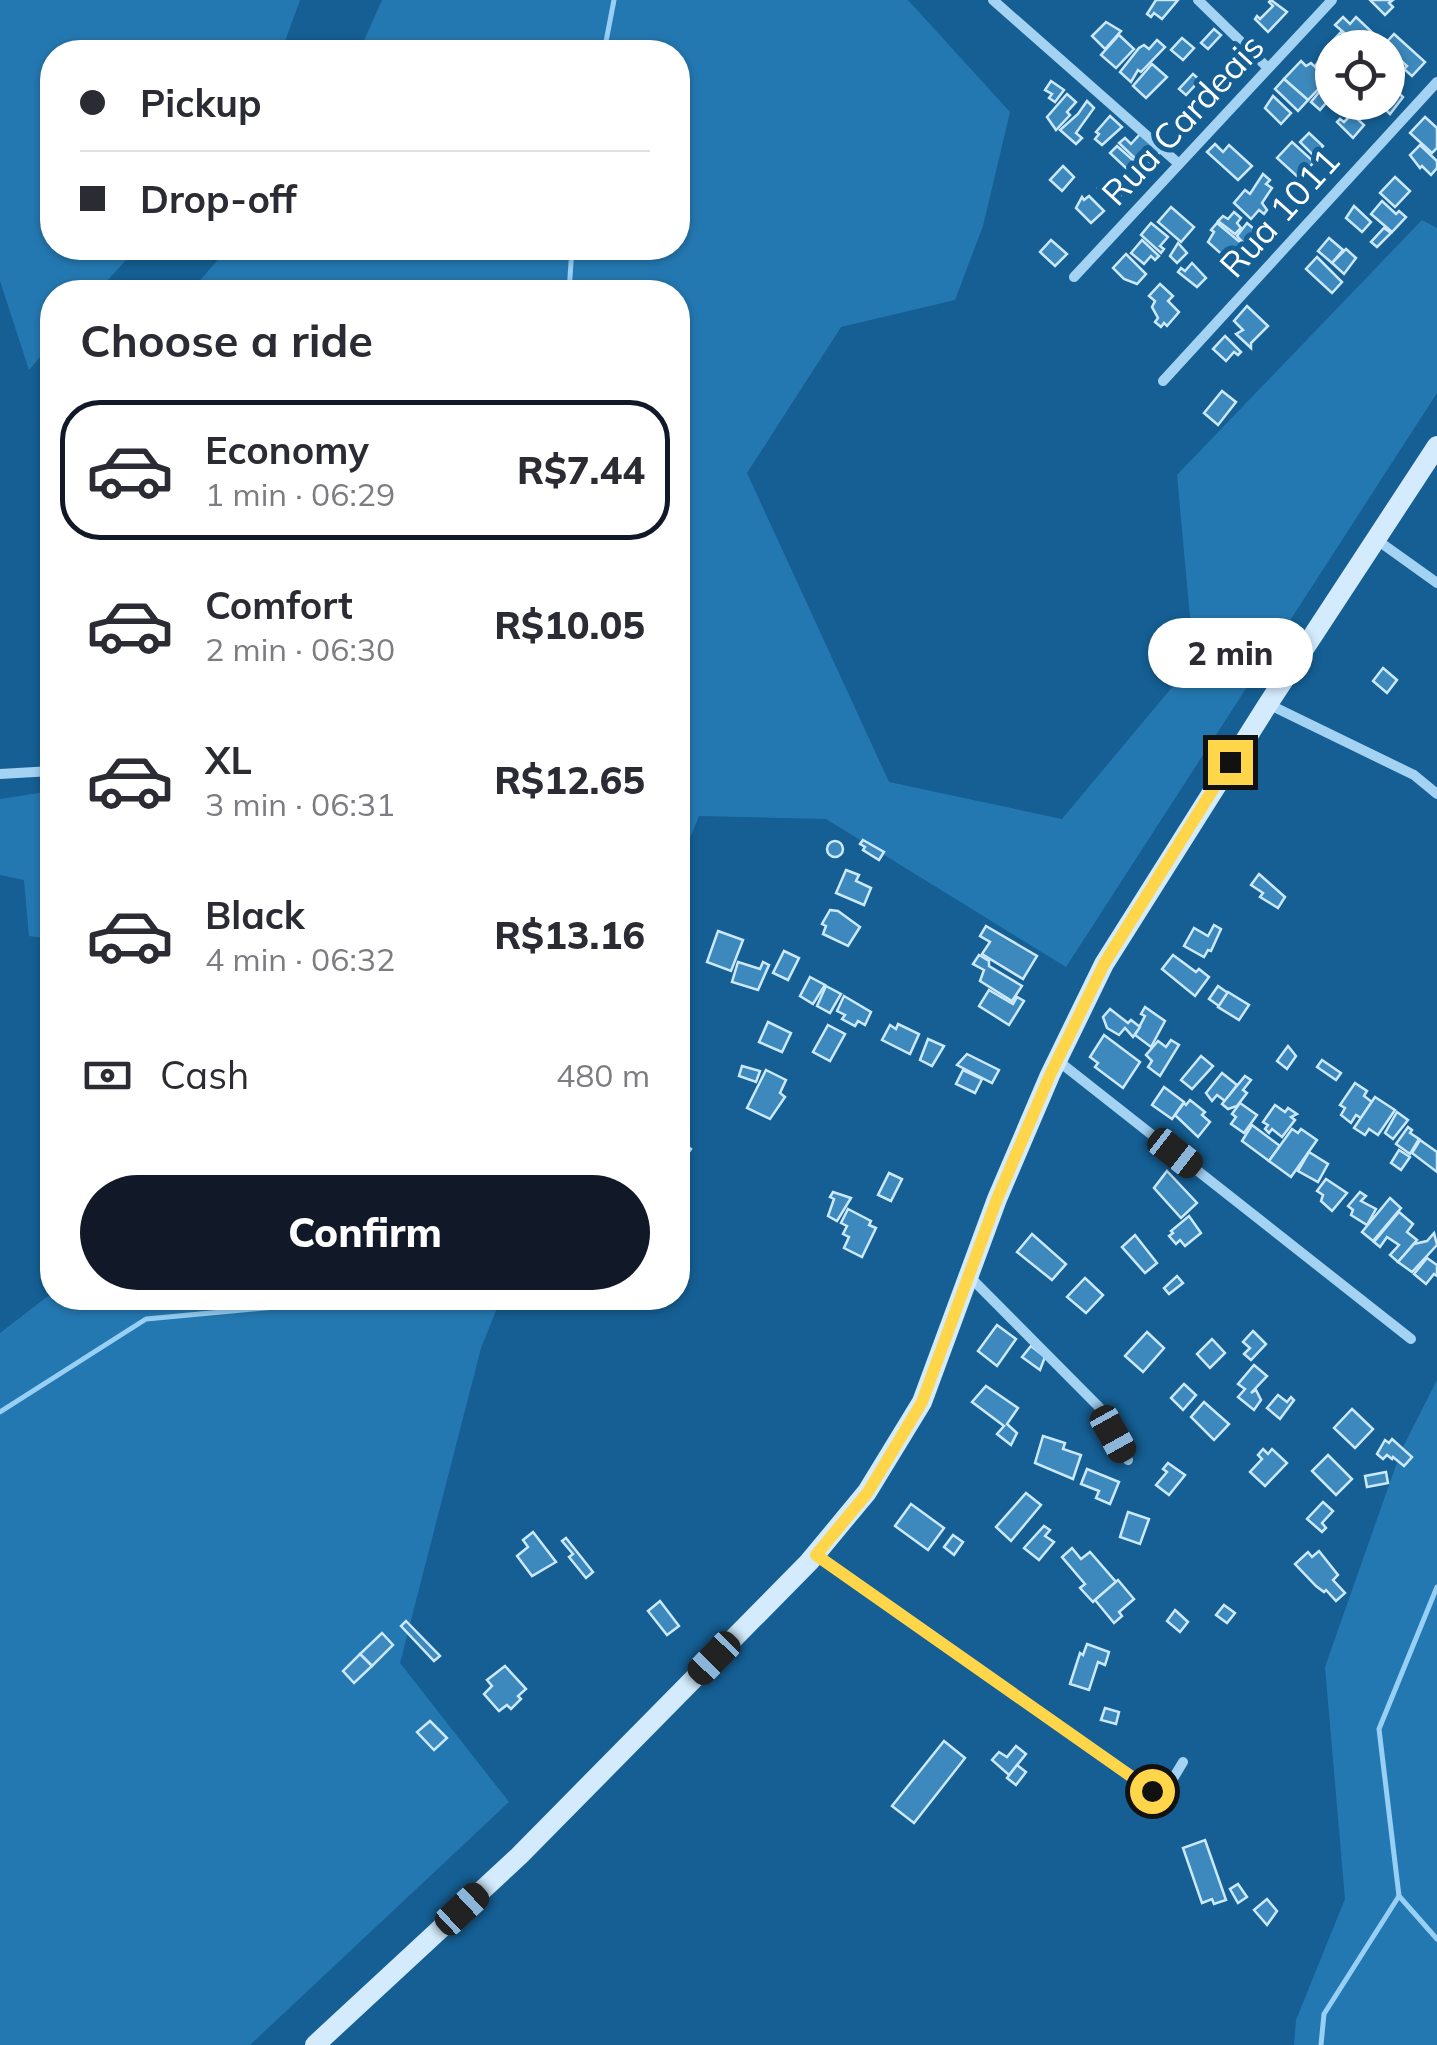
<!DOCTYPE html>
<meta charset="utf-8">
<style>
:root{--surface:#fff;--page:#f2f2f3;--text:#2b2b33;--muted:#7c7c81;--line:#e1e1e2;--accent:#111827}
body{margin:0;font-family:Mulish,sans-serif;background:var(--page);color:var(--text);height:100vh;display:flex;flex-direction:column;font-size:38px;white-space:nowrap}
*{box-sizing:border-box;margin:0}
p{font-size:32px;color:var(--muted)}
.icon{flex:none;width:55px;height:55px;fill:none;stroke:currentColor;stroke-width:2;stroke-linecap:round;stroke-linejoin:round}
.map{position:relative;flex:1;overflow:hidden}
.sheet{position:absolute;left:40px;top:280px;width:650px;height:1030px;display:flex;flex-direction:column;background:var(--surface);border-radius:40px;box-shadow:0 2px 8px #0004}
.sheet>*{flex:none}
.guide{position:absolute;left:40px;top:40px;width:650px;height:220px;border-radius:40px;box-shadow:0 2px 8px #0004;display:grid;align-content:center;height:220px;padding:0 40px;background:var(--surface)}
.buttons{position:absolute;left:1315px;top:30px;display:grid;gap:20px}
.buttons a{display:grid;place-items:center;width:90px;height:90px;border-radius:50%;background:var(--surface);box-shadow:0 2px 8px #0004;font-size:50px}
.end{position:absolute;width:45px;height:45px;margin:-22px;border:12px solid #ffd54a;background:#111;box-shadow:0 0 0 5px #111}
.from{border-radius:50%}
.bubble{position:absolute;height:70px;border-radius:35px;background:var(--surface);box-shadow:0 2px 8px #0004;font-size:32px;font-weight:800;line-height:70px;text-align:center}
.car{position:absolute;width:30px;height:60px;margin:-30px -15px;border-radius:12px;box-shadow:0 0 8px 2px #0007;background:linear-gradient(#222 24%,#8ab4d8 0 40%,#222 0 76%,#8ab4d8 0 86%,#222 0)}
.guide b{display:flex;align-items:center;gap:35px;height:95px;font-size:38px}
.guide b+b{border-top:2px solid var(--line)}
.guide i{width:25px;height:25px;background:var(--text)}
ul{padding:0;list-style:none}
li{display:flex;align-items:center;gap:30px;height:140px;margin:0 20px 15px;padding:0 20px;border:5px solid transparent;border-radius:40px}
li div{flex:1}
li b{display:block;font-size:38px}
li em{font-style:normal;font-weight:800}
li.selected{border-color:var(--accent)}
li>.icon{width:90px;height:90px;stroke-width:1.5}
h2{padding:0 40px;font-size:45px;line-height:120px}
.pay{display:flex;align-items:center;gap:25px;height:110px;padding:0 40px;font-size:38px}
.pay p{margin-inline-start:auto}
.button{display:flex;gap:20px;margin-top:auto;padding:20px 40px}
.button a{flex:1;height:115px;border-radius:60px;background:var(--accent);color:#fff;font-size:40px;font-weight:800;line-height:115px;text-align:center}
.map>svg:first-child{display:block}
.green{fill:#2478b1}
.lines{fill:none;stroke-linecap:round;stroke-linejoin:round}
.stream{stroke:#97d0f4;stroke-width:5}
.building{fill:#3d88bc;stroke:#cce9fc;stroke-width:2.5}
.street{stroke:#a4d2f2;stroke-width:10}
.secondary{stroke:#d3ebfc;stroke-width:20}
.route{stroke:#ffd54a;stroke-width:12}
.labels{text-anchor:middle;stroke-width:10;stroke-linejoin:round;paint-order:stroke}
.street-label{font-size:35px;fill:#fff;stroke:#155f94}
</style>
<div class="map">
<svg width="1437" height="2045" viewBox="0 0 1437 2045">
<rect width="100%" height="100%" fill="#155f94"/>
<g class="green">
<path d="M0,0H300L281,52H52V248H137L97,292H52V343L29,370L0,281Z"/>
<path d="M382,0H908L1010,112L983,226L955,300L841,327L747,473L889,782L1062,819L1194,661L1177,475L1422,220L1437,228V393L1066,967L826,819L699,816L678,868V292H190L228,248H678V52H359Z"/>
<path d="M52,791V939L29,936L24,880L0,875V799Z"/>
<path d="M52,1293V1298H501L481,1348L400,1663L509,1802L250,2045H0V1333Z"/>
<path d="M1437,1380V2045H1294L1296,2020L1345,1899L1325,1667L1401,1451Z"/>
</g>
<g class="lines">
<g class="stream">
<path d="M604,52L614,0"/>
<path d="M569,292L572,248"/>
<path d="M0,1412L146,1319L340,1301L342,1298"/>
<path d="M1437,1587L1379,1729L1399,1896L1437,1939"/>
<path d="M1321,2045L1324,2014L1399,1896"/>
</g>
</g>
<g class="building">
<path d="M1156,0H1178L1162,19L1154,13L1151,17L1147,14Z"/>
<path d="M1271,0L1287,12L1268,32L1255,19L1257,16L1260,19L1273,6L1269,2Z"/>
<path d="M1370,0H1393L1389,3L1393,7L1385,15Z"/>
<path d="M1343,17L1350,24L1356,17L1374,34L1362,48L1335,25Z"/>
<path d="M1106,22L1121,31L1105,49L1092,36Z"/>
<path d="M1214,29L1221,35L1208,49L1201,43Z"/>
<path d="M1341,32L1357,48H1332V52L1327,47Z"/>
<path d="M1394,34L1425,62L1412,76L1404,69L1407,66L1384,45Z"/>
<path d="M1119,35L1134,49L1116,68L1101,55Z"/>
<path d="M1182,38L1194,48L1183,60L1171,50Z"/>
<path d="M1157,40L1165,47L1141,72L1138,70L1131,82L1120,72L1139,48L1144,45L1149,49Z"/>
<path d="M1325,52L1332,57V80L1316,65Z"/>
<path d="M1301,61L1306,66L1311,63L1322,73L1319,77L1325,82L1308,100L1284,79Z"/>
<path d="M1152,64L1167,77L1146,98L1133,86Z"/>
<path d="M1193,74L1200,80L1186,95L1179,89Z"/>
<path d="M1284,79L1308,100L1298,111L1275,89Z"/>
<path d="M1329,80L1332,83V96L1320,110L1311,102Z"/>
<path d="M1051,81L1064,90L1055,102L1049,98L1052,94L1045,90Z"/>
<path d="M1388,82L1403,97L1390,114L1378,102H1388Z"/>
<path d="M1067,94L1076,102L1067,112L1070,115L1056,130L1047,117Z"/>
<path d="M1273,96L1291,113L1281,124L1265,108Z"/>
<path d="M1087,101L1094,108L1076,133L1082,138L1076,144L1060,130L1078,114Z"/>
<path d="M1352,114L1364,125L1353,138L1337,122L1340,119L1344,122Z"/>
<path d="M1110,116L1122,127L1102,145L1095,139L1099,134L1096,132Z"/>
<path d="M1425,117L1437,128V148L1432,153L1410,133Z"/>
<path d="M1141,133L1161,151L1145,168L1119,143L1125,138L1131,144Z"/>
<path d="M1309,133L1323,146L1314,156L1300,142Z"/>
<path d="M1292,142L1314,162L1299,178L1277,158Z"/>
<path d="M1215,144L1223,152L1229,145L1252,166L1238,180L1207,152Z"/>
<path d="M1420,145L1437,161V168L1431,175L1422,166L1420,168L1410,155Z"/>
<path d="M1117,146L1134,161L1127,169L1110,153Z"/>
<path d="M1136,165L1147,174L1139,184L1133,179L1131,182L1127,179Z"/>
<path d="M1063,166L1074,177L1062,191L1050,180Z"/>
<path d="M1263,174L1270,180L1266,184L1272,188L1262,203L1267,210L1264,214L1259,210L1251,219L1234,203L1245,190L1250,194Z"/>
<path d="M1395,177L1410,191L1395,207L1380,193Z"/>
<path d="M1107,179H1111L1124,192L1113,203L1098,188Z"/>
<path d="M1089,196L1104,211L1091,223L1076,208L1082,197L1084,200Z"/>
<path d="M1382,201L1396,214L1399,211L1406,217L1392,232L1371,214Z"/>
<path d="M1354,206L1371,222L1362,232L1346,218Z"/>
<path d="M1171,207L1194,227L1181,242L1158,222Z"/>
<path d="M1234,212L1241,218L1237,223L1241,228L1235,234L1218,221L1223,216L1228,219Z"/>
<path d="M1151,223L1168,237L1160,246L1164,249L1161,253L1141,235Z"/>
<path d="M1217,223L1241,243L1227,259L1208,242L1214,232L1211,230Z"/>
<path d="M1247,223L1260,234L1255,239L1258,242L1251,251L1237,236Z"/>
<path d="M1384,228L1391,233L1377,247L1371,242Z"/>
<path d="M1329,238L1343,250L1332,263L1318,251Z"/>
<path d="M1051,240L1067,254L1055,266L1040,252Z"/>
<path d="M1142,240L1159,256L1155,260L1151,256L1144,264L1131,253Z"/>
<path d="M1178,243L1187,253L1177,263L1170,256Z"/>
<path d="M1346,249L1356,258L1344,274L1332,263Z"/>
<path d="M1126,254L1146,274L1137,284L1124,279L1113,268Z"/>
<path d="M1317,257L1342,282L1332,293L1306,269Z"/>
<path d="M1192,263L1206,278L1197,287L1178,272L1181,268L1185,271Z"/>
<path d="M1160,284L1173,296L1168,301L1179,312L1167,326L1164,323L1161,327L1155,322L1158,318L1152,307L1155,301L1149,296Z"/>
<path d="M1247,306L1268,326L1251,343V348L1236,334L1243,330L1234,321Z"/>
<path d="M1225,336L1241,352L1238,355L1234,352L1226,361L1213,349Z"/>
<path d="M1222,391L1236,402L1218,425L1204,413Z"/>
<path d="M1383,668L1397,680L1387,693L1373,681Z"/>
<path d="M863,840L884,852L879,860L863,850L865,847L860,844Z"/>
<circle cx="835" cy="849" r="8"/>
<path d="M846,870L859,875L856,881L871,888L864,905L836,893Z"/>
<path d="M1259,874L1285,897L1278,908L1260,897L1263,893L1251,885Z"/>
<path d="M830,910L838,911L860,927L848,946L823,934L826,926L822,924Z"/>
<path d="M1214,925L1221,929L1211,951L1208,950L1204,957L1184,946L1194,928L1208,936Z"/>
<path d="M986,926L1037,956L1023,979L982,954L990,942L980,936Z"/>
<path d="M718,931L743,940L731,971L707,962Z"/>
<path d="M784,951L799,958L788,980L773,973Z"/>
<path d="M979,955L989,961V966L1022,986L1012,1001L980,981L984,970L973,964Z"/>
<path d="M1173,955L1196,972L1199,969L1209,977L1195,996L1162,969Z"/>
<path d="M738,962L760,969L763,962L769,965L758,990L732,982Z"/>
<path d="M810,977L825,985L813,1004L800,996Z"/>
<path d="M826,986L841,994L830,1013L817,1006Z"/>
<path d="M1218,986L1228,993L1219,1006L1209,999Z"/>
<path d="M989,990L1013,1004L1017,997L1024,1001L1009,1025L979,1006Z"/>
<path d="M1228,992L1249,1005L1239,1020L1218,1007Z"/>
<path d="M844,996L871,1012L865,1025L858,1021L855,1026L842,1019L845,1015L837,1011Z"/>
<path d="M1145,1007L1165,1021L1151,1047L1135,1035L1145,1016L1141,1014Z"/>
<path d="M1110,1009L1128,1023L1131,1020L1140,1027L1133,1037L1125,1028L1119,1035L1107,1028L1103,1017Z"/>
<path d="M768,1022L791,1033L782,1052L759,1042Z"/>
<path d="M898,1024L919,1034L910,1054L882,1040L890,1025L896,1029Z"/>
<path d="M828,1025L845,1034L830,1061L813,1052Z"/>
<path d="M1104,1035L1140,1062L1123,1088L1095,1067L1098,1063L1090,1057Z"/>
<path d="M928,1039L944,1046L932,1066L920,1060Z"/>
<path d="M1171,1040L1179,1045L1160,1076L1148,1067L1152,1061L1146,1055L1158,1041L1166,1047Z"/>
<path d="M1288,1046L1296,1056L1287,1069L1277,1061Z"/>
<path d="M967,1054L999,1070L992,1083L957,1065Z"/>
<path d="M1201,1056L1213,1066L1192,1089L1181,1080Z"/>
<path d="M1322,1060L1341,1073L1336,1080L1317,1067Z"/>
<path d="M742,1066L760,1071L756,1082L739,1076Z"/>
<path d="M766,1070L786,1080L780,1093L785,1097L770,1119L747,1108Z"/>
<path d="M963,1070L982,1079L975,1093L956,1084Z"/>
<path d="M1222,1073L1237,1085L1225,1101L1217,1095L1212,1101L1206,1093Z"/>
<path d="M1245,1076L1251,1080L1243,1090L1247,1093L1237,1106L1228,1109L1222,1104Z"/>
<path d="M1355,1083L1367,1091L1364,1096L1372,1102L1361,1118L1356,1115L1351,1123L1341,1115L1345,1108L1340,1105Z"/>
<path d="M1164,1087L1184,1102L1172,1119L1152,1105Z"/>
<path d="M1375,1097L1395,1110L1378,1135L1369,1129L1365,1135L1354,1128Z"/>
<path d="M1190,1100L1205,1112L1202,1115L1210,1122L1198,1137L1175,1115L1184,1103L1186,1105Z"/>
<path d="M1240,1103L1257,1115L1244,1133L1231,1124L1236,1117L1232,1114Z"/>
<path d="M1275,1105L1285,1112L1288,1108L1297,1114L1291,1117L1295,1120L1282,1137L1272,1129L1269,1133L1265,1129L1268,1125L1263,1122Z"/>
<path d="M1397,1112L1408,1120L1393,1139L1385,1133Z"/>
<path d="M1252,1125L1280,1146L1269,1161L1242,1141Z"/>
<path d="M1408,1127L1412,1130L1410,1133L1419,1139L1410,1154L1396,1144Z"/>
<path d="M1292,1129L1298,1133L1301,1129L1317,1140L1291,1177L1269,1161Z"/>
<path d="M678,1139L691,1149L681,1163L678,1160Z"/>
<path d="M1420,1140L1437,1152V1172L1412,1153Z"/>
<path d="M1399,1150L1410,1157L1401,1170L1391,1163Z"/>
<path d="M1309,1152L1328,1164L1318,1182L1298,1171Z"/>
<path d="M1167,1171L1197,1203L1181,1218L1154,1188Z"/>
<path d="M889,1173L902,1179L891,1201L878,1195Z"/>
<path d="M1326,1179L1347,1193L1332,1211L1321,1201L1323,1195L1317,1191Z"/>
<path d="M833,1192L851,1198L837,1221L828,1216L834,1199L830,1197Z"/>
<path d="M1360,1192L1366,1196L1361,1201L1376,1209L1367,1225L1351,1215L1353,1210L1348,1206Z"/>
<path d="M1390,1198L1401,1208L1373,1241L1362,1232Z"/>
<path d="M848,1209L871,1221L869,1225L876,1228L862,1257L844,1248L849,1237L843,1234L847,1226L841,1223Z"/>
<path d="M1399,1212L1413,1224L1407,1232L1417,1240L1398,1262L1390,1255L1399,1245L1387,1237L1380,1247L1374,1242Z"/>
<path d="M1189,1216L1201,1233L1185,1246L1180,1240L1176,1244L1169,1236L1173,1233L1171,1231Z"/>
<path d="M1434,1233L1437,1245L1412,1272L1398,1262L1414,1244L1427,1241Z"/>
<path d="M1032,1234L1066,1264L1052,1280L1017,1252Z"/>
<path d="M1135,1235L1157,1263L1145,1273L1122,1247Z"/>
<path d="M1427,1258L1437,1265V1276L1434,1274L1426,1284L1414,1274Z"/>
<path d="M1177,1276L1183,1283L1169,1294L1164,1288Z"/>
<path d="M1085,1278L1103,1295L1086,1313L1067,1297Z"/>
<path d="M997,1325L1016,1339L997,1366L978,1351Z"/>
<path d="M1253,1331L1266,1344L1251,1360L1244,1354L1250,1348L1243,1342Z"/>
<path d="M1147,1332L1164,1348L1143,1372L1125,1356Z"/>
<path d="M1212,1339L1225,1353L1210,1368L1197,1354Z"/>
<path d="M1031,1346L1045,1357L1040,1370L1022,1357Z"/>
<path d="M1254,1365L1267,1376L1251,1393L1256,1390L1261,1400L1254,1410L1238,1397L1245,1389L1238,1384Z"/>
<path d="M1184,1384L1196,1395L1183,1410L1171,1398Z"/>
<path d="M986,1386L1018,1408L1007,1424L1017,1433L1011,1445L997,1434L1004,1426L972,1402Z"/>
<path d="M1278,1395L1287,1402L1291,1397L1294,1400L1280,1419L1267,1408Z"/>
<path d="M1204,1402L1229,1424L1214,1440L1191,1417Z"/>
<path d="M1352,1409L1373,1429L1355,1448L1334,1428Z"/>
<path d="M1043,1436L1065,1443L1063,1449L1081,1455L1073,1479L1035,1463Z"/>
<path d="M1392,1439L1412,1457L1404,1466L1393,1457L1392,1459L1387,1455L1383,1459L1377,1454L1385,1440L1389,1443Z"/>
<path d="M1263,1449L1268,1454L1272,1449L1287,1463L1265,1486L1250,1472L1262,1459L1258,1455Z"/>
<path d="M1328,1455L1352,1479L1336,1495L1312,1471Z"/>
<path d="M1168,1463L1185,1475L1169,1495L1156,1485L1167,1472L1163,1469Z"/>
<path d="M1087,1469L1119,1482L1110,1504L1096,1498L1099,1491L1081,1484Z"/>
<path d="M1386,1472L1388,1483L1367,1487L1365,1476Z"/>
<path d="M1026,1493L1041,1505L1011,1541L996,1527Z"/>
<path d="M1323,1502L1333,1511L1322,1523L1326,1528L1322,1532L1307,1519Z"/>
<path d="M911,1504L944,1528L928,1550L895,1526Z"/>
<path d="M1128,1512L1149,1519L1140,1544L1120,1537Z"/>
<path d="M1044,1526L1050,1530L1045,1536L1054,1542L1039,1560L1024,1548Z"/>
<path d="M533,1532L556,1562L532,1576L517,1556L528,1547L523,1540Z"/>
<path d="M953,1535L963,1542L954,1555L944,1547Z"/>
<path d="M566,1538L593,1572L586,1578L569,1557L573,1554L562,1541Z"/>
<path d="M1072,1548L1081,1559L1090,1552L1116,1582L1093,1602L1080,1588L1085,1584L1062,1557Z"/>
<path d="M1319,1551L1338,1575L1333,1580L1345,1593L1336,1601L1326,1590L1324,1592L1316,1586L1295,1564L1308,1552L1312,1557Z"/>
<path d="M1118,1580L1134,1599L1119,1612L1122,1616L1114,1623L1095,1600Z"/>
<path d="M660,1601L679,1626L667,1635L648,1611Z"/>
<path d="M1224,1605L1235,1613L1227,1623L1216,1615Z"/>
<path d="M1175,1610L1188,1622L1180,1632L1167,1621Z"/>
<path d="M406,1621L440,1656L434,1661L401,1626Z"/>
<path d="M382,1633L393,1645L372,1666L360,1654Z"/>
<path d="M1087,1644L1109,1652L1105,1665L1098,1662L1089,1690L1070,1684L1080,1653L1083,1655Z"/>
<path d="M360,1654L372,1666L354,1683L343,1671Z"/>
<path d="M505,1666L526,1689L518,1696L521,1699L511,1709L507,1705L499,1711L484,1694L492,1686L487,1680Z"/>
<path d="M1105,1708L1119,1712L1116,1724L1101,1720Z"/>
<path d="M430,1721L447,1738L434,1750L417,1732Z"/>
<path d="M944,1741L965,1758L914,1823L892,1806Z"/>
<path d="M1016,1746L1026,1754L1009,1775L992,1760L999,1752L1007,1757Z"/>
<path d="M1017,1765L1026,1772L1016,1785L1007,1778Z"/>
<path d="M1205,1840L1226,1900L1214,1904L1212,1899L1202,1903L1183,1848Z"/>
<path d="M1238,1884L1247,1897L1238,1903L1230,1889Z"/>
<path d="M1267,1899L1277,1911L1267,1925L1254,1910Z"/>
</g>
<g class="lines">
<g class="street">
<path d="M993,0L1179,164"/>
<path d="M1198,0L1268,68"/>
<path d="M1074,277L1332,0"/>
<path d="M1163,381L1437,82"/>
<path d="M1377,540L1437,583"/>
<path d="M1268,704L1414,775L1437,794"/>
<path d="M0,774L52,771"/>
<path d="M1057,1060L1411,1339"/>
<path d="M970,1277L1099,1407L1128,1460"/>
<path d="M816,1555L1152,1791L1165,1792L1183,1762"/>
</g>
<path class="secondary" d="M315,2045L519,1856L809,1562L867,1492L922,1402L997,1199L1050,1075L1104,964L1268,704L1437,446"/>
</g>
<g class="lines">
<path class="route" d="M1152,1791L816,1555L868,1492L922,1402L997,1199L1050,1075L1104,964L1230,762"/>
</g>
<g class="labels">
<g class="street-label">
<text transform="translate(1183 120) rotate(-47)" y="12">Rua Cardeais</text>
<text transform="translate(1280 213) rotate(-48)" y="12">Rua 1011</text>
</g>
</g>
</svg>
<div class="buttons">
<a><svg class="icon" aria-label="locate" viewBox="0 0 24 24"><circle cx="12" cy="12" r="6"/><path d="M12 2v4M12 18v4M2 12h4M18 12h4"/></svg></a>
</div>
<i class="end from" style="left:1152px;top:1791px"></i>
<i class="end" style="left:1230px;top:762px"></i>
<div class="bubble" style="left:1148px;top:618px;width:165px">2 min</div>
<i class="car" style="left:1175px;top:1153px;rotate:128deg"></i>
<i class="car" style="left:1113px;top:1434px;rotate:151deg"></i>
<i class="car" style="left:714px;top:1658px;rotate:224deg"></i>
<i class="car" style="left:462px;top:1909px;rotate:47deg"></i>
<div class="guide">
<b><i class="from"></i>Pickup</b>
<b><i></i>Drop-off</b>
</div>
<section class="sheet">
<h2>Choose a ride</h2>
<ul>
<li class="selected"><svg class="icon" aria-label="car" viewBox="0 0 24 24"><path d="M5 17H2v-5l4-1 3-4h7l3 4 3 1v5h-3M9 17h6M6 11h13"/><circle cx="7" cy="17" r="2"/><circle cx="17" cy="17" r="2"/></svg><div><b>Economy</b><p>1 min · 06:29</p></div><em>R$7.44</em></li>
<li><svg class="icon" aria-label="car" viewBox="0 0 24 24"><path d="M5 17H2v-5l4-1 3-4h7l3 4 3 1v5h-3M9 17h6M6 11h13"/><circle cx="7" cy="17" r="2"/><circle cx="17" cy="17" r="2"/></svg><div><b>Comfort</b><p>2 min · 06:30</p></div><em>R$10.05</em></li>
<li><svg class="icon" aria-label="car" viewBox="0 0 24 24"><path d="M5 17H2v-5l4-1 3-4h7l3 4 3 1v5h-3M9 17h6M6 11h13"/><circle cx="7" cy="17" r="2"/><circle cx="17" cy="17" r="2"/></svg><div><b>XL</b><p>3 min · 06:31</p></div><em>R$12.65</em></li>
<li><svg class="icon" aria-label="car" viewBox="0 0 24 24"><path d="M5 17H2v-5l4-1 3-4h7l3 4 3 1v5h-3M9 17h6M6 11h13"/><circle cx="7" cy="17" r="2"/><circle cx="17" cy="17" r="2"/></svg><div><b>Black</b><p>4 min · 06:32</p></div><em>R$13.16</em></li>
</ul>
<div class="pay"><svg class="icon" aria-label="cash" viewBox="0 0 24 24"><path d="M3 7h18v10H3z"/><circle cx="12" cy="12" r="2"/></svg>Cash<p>480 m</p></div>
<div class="button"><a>Confirm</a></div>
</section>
</div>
